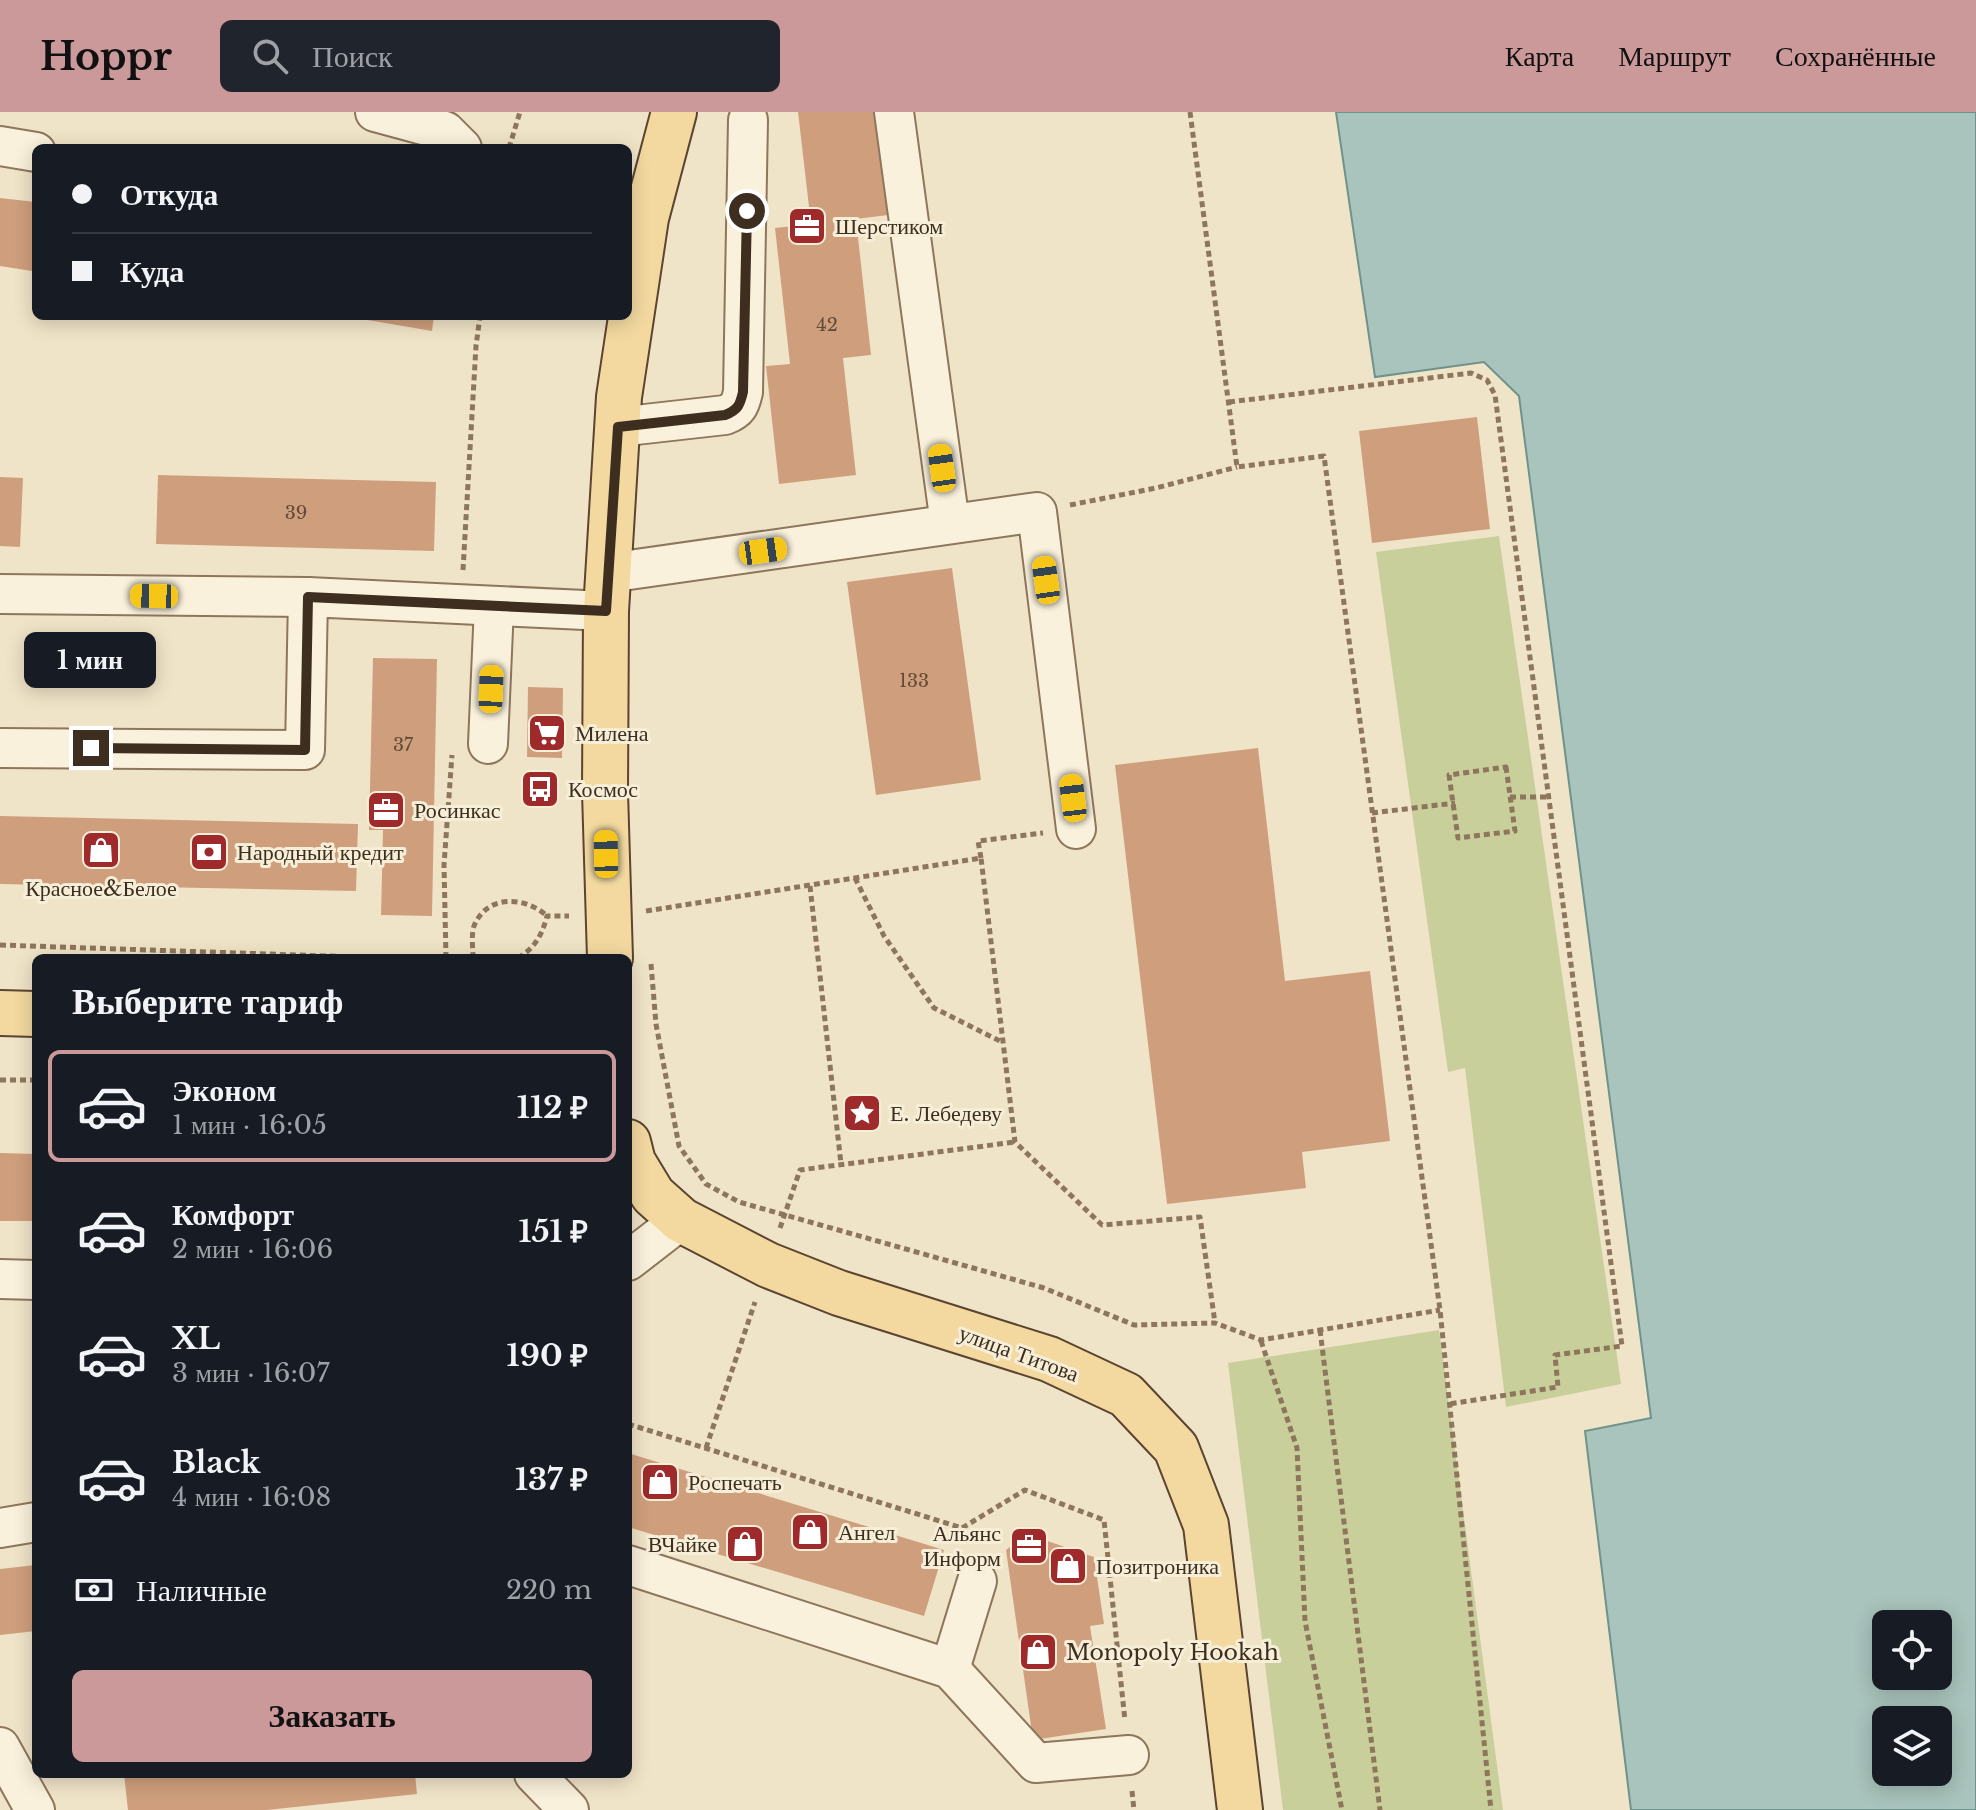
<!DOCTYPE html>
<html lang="ru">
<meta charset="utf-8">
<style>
:root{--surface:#171b24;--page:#20242c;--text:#f1f3f6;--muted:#9ea1a6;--line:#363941;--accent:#cc999b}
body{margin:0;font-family:"Libre Baskerville",serif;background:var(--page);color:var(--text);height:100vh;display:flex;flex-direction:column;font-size:30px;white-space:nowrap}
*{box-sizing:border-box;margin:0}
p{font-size:26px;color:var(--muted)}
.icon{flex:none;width:44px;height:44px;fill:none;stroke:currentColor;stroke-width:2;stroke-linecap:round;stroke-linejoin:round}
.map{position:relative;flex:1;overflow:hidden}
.panel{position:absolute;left:32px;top:842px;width:600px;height:824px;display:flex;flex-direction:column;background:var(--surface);border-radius:12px;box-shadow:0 4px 20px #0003}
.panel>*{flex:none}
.guide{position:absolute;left:32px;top:32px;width:600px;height:176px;border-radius:12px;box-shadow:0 4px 20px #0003;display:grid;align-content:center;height:176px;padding:0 40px;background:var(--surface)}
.controls{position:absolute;left:1872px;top:1498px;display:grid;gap:16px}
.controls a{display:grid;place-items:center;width:80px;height:80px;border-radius:12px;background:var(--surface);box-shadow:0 4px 20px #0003;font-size:40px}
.end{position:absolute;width:36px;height:36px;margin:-18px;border:10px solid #3d2e20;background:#fff;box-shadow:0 0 0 4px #fff}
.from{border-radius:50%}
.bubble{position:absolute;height:56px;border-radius:12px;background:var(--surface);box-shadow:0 4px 20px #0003;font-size:26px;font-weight:700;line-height:56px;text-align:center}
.car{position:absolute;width:24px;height:48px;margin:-24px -12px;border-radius:10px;box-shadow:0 0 6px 2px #0007;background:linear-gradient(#f5c518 24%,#345 0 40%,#f5c518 0 76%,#345 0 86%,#f5c518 0)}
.guide b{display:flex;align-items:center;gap:28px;height:76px;font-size:30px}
.guide b+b{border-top:2px solid var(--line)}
.guide i{width:20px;height:20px;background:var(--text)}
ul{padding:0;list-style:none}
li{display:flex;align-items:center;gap:24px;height:112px;margin:0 16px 12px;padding:0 24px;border:4px solid transparent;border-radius:12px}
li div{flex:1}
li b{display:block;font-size:30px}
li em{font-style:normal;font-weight:700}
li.on{border-color:var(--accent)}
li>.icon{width:72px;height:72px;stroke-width:1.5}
h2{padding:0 40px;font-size:36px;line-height:96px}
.pay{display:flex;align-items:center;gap:20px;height:88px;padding:0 40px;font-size:30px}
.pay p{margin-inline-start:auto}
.button{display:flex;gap:16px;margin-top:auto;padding:16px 40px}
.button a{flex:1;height:92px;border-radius:12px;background:var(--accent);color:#111;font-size:32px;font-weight:700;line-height:92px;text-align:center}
header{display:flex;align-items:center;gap:48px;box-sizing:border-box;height:112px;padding:0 40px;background:var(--accent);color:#111}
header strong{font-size:38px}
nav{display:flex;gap:44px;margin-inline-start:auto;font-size:28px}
.search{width:560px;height:72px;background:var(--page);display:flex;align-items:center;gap:20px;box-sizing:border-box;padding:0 28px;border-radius:12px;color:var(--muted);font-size:30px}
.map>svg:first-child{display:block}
.green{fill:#c9cf9b}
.water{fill:#a9c4bc;stroke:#6f938a;stroke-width:2;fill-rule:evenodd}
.building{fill:#cf9f7d}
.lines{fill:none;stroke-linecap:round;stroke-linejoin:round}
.minor-casing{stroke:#8d765c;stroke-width:42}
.major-casing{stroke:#5b4430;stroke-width:48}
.path{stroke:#8d765c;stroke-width:5;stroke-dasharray:6 4;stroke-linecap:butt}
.minor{stroke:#faf1dc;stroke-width:38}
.major{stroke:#f3d9a0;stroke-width:44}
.route{stroke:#3d2e20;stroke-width:10}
.labels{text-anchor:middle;stroke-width:6;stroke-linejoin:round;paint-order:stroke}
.number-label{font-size:18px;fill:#624a37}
.poi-label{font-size:22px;fill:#3d2e20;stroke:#f7eed8;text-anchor:start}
.street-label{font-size:22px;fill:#3d2e20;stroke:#f7eed8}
</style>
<header>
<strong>Hoppr</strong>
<div class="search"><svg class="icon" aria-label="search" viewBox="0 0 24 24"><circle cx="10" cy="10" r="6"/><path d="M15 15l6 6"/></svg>Поиск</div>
<nav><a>Карта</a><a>Маршрут</a><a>Сохранённые</a></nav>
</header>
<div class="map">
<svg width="1976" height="1698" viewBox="0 0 1976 1698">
<rect width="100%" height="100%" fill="#f0e4c8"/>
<g class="green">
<path d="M1499,424L1621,1272L1506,1295L1465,956L1448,960L1376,440Z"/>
<path d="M1439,1218L1503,1698H1283L1228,1251Z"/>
</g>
<path class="water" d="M1336,0H1976V1698H1631L1585,1319L1651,1306L1519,284L1484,250L1375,265ZM1886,1512H1938V1564H1886ZM1886,1608H1938V1660H1886Z"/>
<g class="building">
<path d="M798,0H877L888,103L856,107L871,243L843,246L856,363L779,372L766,254L790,252L775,116L811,112Z"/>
<path d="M0,86L36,90V130L32,159L0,154Z"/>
<path d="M344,204H434L432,219Z"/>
<path d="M1477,305L1490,417L1372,431L1359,319Z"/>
<path d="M158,363L436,370L434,439L156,432Z"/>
<path d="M0,365L23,366L20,435L0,434Z"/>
<path d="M952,456L981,668L876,683L847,470Z"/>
<path d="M373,546L437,547L432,804L381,803L383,718H369Z"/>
<path d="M528,575L563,576L562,646L527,645Z"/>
<path d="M1258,636L1285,869L1370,859L1390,1029L1302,1040L1306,1076L1167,1092L1115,653Z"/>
<path d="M0,704L358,712L356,779L0,772Z"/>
<path d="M0,1041L36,1042V1109H0Z"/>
<path d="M628,1341L944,1438L924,1504L628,1415Z"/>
<path d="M1027,1422L1094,1445L1104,1512L1090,1514L1106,1617L1033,1628L1006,1438Z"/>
<path d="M36,1453V1519L0,1523V1457Z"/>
<path d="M124,1662H415L417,1682L267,1698H128Z"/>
</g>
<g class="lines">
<g class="minor-casing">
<g id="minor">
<path d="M375,0L445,19L462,36"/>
<path d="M894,0L950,412"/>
<path d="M0,34L36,40"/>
<path d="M618,315L725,303C738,298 740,293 743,280L748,8"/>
<path d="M608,461L1037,400L1076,717"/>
<path d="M0,482L308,485"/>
<path d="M488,632L494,494"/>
<path d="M0,636L305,638L308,485L606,499"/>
<path d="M628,1149L681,1108"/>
<path d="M0,1167L36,1168"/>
<path d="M0,1416L36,1410"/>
<path d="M628,1453L950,1557L1036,1651L1129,1643"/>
<path d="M950,1557L977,1469"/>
<path d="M0,1635L35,1698"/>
<path d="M534,1662L569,1698"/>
</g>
</g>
<g class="major-casing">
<g id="major">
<path d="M610,846L605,680L606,499L619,285L646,106L674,0"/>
<path d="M0,901L36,902"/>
<path d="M628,1030L633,1050L653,1083L681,1108L768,1153L839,1181L1049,1247L1126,1283L1176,1336L1206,1413L1240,1698"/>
</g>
</g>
<g class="path">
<path d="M1190,0L1237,355L1324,344L1440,1198L1491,1698"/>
<path d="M509,36L520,0"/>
<path d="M1229,290L1471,261L1487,268L1495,283L1622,1234L1555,1243L1558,1275L1449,1292"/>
<path d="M1070,393L1156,376L1237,355"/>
<path d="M463,458L476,234L480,204"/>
<path d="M1506,655L1515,719L1458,726L1449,663Z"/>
<path d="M1510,685H1547"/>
<path d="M1372,701L1455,691"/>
<path d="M981,746L978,729L1043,721"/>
<path d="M855,766L884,824L934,896L1002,930"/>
<path d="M810,774L841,1052"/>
<path d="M646,799L981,746L1015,1030L1102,1113L1200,1105L1215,1211"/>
<path d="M0,833L386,846"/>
<path d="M446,846L444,753L452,643"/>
<path d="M473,846C473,837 471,823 474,814C487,782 525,784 547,804"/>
<path d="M518,846C535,836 542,823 547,804H569"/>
<path d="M651,852L656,912L679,1034L706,1072L739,1090L1044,1176L1134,1213L1215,1211L1261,1228L1440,1198"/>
<path d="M0,968H36"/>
<path d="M780,1116L800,1058L1015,1030"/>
<path d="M1320,1218L1380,1698"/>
<path d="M1261,1229L1297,1336L1305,1509L1342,1698"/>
<path d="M628,1312L962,1416L1025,1378L1104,1408L1125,1609"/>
<path d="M706,1336L755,1190"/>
<path d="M1132,1679L1134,1698"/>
</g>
<use href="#minor" class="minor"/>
<use href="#major" class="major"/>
</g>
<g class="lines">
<path class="route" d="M91,636L305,638L308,485L606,499L618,315L725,303C738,298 740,293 743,280L747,99"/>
</g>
<defs>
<g id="office-square" transform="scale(2)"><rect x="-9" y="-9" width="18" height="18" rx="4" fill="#9e2a2b" stroke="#f7eed8"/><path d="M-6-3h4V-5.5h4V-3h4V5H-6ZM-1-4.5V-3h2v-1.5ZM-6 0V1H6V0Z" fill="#fff"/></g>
<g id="supermarket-square" transform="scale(2)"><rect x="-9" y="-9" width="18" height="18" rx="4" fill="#9e2a2b" stroke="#f7eed8"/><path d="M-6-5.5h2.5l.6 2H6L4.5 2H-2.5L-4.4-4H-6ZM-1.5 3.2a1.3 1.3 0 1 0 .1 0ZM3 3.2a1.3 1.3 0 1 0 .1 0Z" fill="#fff"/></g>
<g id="bus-square" transform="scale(2)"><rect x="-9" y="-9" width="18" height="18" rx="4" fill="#9e2a2b" stroke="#f7eed8"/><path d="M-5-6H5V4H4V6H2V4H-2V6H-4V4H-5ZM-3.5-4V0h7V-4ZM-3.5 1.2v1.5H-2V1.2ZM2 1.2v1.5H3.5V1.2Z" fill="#fff"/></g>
<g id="shop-square" transform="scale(2)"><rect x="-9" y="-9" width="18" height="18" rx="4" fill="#9e2a2b" stroke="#f7eed8"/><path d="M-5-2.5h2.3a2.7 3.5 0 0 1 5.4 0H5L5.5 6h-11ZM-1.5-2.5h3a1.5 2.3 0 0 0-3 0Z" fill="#fff"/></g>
<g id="bank-square" transform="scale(2)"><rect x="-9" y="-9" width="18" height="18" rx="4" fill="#9e2a2b" stroke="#f7eed8"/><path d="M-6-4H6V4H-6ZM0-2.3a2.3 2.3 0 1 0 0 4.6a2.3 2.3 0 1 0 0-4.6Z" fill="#fff"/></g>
<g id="sight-square" transform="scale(2)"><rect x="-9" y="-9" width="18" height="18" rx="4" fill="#9e2a2b" stroke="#f7eed8"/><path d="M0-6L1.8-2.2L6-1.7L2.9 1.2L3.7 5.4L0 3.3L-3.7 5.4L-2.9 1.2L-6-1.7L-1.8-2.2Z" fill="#fff"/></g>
</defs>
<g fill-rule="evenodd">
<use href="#office-square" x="807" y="114"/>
<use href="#supermarket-square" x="547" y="621"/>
<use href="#bus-square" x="540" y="677"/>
<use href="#office-square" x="386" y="698"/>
<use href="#shop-square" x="101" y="738"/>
<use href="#bank-square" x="209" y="740"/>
<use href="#sight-square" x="862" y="1001"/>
<use href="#shop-square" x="660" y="1370"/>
<use href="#shop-square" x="810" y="1420"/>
<use href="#shop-square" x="745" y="1432"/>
<use href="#office-square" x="1029" y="1434"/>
<use href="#shop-square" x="1068" y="1454"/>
<use href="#shop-square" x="1038" y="1540"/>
</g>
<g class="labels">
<g class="number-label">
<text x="827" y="219">42</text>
<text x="296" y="407">39</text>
<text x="914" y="575">133</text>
<text x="403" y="639">37</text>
</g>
<g class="poi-label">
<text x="835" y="122">Шерстиком</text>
<text x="575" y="629">Милена</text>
<text x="568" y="685">Космос</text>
<text x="414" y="706">Росинкас</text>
<text x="237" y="748">Народный кредит</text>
<text x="101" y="784" text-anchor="middle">Красное&amp;Белое</text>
<text x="890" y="1009">Е. Лебедеву</text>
<text x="688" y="1378">Роспечать</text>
<text x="838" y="1428">Ангел</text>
<text x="1001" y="1429" text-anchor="end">Альянс<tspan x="1001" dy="25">Информ</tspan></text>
<text x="717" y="1440" text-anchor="end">ВЧайке</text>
<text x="1096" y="1462">Позитроника</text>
<text x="1066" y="1548">Monopoly Hookah</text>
</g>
<g class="street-label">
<text transform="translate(1019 1241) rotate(20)" y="8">улица Титова</text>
</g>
</g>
</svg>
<div class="controls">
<a><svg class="icon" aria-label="locate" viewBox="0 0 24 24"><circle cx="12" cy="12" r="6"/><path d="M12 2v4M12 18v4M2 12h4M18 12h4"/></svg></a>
<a><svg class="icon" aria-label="layers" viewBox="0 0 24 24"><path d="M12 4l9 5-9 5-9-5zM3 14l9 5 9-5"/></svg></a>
</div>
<i class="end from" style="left:747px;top:99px"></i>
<i class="end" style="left:91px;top:636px"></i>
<div class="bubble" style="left:24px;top:520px;width:132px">1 мин</div>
<i class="car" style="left:942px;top:356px;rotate:352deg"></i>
<i class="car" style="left:763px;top:439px;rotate:82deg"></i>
<i class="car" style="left:1046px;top:468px;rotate:352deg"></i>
<i class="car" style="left:154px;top:484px;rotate:271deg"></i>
<i class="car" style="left:491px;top:577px;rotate:2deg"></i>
<i class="car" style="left:1073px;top:686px;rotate:353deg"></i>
<i class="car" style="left:606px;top:742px;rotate:359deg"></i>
<div class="guide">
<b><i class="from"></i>Откуда</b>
<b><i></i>Куда</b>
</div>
<section class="panel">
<h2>Выберите тариф</h2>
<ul>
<li class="on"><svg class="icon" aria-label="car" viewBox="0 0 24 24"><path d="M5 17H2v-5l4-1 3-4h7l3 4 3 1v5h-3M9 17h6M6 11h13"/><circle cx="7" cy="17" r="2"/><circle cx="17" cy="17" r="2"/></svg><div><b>Эконом</b><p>1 мин · 16:05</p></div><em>112 ₽</em></li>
<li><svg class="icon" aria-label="car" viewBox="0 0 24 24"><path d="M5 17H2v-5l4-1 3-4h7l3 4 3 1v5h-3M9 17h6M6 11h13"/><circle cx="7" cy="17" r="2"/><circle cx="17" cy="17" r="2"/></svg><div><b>Комфорт</b><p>2 мин · 16:06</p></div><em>151 ₽</em></li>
<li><svg class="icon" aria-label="car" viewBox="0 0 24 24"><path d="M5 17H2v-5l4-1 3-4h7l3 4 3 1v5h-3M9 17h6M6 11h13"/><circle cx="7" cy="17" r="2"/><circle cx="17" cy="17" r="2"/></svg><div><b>XL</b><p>3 мин · 16:07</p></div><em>190 ₽</em></li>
<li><svg class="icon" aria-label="car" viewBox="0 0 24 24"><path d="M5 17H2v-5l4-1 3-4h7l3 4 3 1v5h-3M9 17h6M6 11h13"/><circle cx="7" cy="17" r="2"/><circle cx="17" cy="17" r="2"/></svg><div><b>Black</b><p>4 мин · 16:08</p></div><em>137 ₽</em></li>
</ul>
<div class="pay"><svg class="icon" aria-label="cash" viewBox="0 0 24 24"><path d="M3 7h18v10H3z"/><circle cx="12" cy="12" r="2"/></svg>Наличные<p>220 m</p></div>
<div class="button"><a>Заказать</a></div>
</section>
</div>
